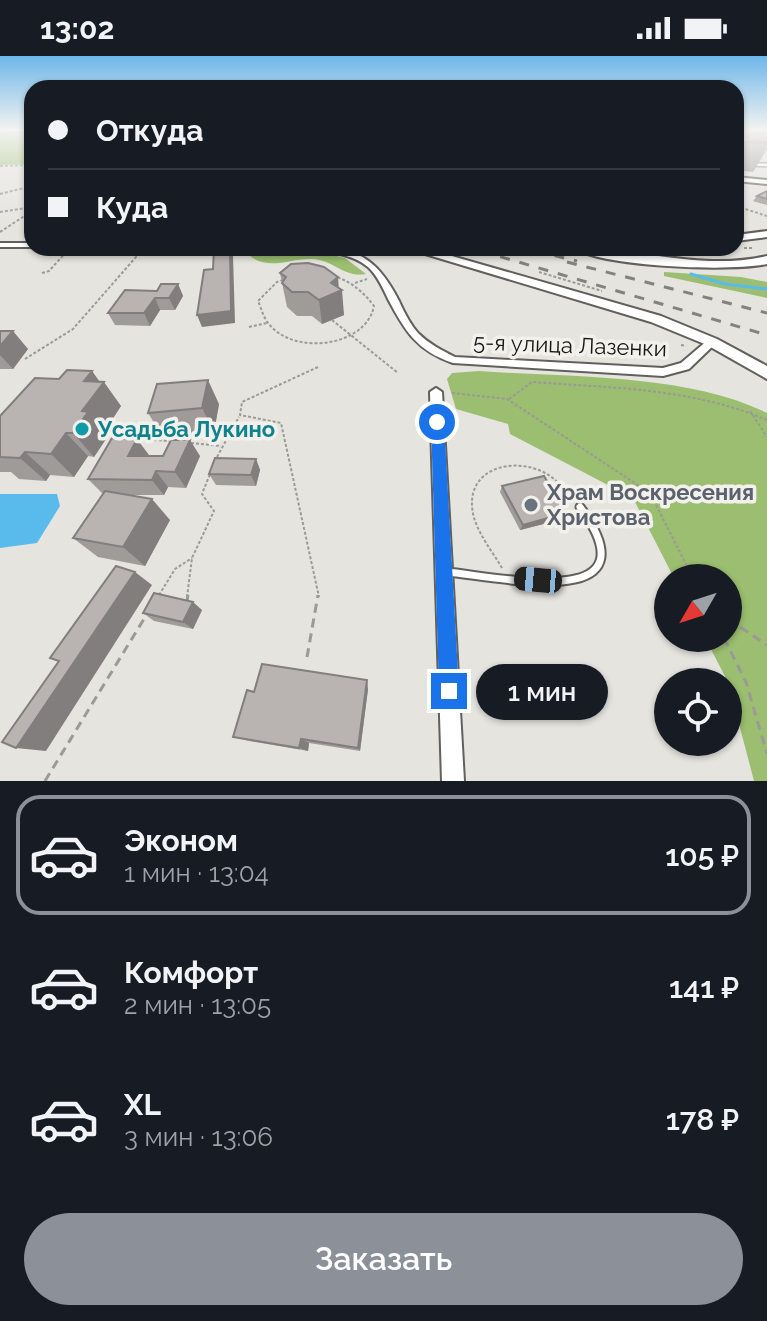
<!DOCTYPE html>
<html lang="ru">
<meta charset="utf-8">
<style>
:root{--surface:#171b24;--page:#20242c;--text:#f1f3f6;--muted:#9ea1a6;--line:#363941;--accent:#8c9099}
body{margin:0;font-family:Raleway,sans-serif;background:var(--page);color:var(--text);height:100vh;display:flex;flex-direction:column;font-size:30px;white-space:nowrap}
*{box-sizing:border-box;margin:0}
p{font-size:26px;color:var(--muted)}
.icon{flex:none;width:44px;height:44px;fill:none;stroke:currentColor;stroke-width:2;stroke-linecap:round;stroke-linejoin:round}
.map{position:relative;height:725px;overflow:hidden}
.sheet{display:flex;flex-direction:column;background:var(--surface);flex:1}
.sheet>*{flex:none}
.guide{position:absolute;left:24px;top:24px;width:720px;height:176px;border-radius:24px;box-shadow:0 2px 6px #0004;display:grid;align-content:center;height:176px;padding:0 24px;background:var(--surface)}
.needle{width:52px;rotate:231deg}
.fabs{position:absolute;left:654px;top:508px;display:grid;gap:16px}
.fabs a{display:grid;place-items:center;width:88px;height:88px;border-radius:50%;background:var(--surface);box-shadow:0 2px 6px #0004;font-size:40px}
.end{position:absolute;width:36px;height:36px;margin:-18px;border:10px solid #1a73e8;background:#fff;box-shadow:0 0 0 4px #fff}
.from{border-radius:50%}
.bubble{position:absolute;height:56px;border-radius:28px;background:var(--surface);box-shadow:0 2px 6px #0004;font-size:26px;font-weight:600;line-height:56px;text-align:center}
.car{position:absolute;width:24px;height:48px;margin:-24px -12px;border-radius:10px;box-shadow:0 0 6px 2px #0007;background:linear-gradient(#222 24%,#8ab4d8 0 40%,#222 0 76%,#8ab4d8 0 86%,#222 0)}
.guide b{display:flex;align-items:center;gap:28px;height:76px;font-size:30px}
.guide b+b{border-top:2px solid var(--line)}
.guide i{width:20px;height:20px;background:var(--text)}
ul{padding:14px 0 0;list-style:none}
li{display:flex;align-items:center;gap:24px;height:120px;margin:0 16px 12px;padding:0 8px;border:4px solid transparent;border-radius:24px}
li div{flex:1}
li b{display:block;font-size:30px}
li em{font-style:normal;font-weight:600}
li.selected{border-color:var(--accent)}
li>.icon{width:72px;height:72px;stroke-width:1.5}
.cta{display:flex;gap:16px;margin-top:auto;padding:16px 24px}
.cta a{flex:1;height:92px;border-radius:48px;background:var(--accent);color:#fff;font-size:32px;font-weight:600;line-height:92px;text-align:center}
.status{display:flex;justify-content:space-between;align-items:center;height:56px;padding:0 40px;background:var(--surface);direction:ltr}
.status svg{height:22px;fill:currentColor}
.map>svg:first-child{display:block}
.green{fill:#9bbe70}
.water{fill:#58bbec}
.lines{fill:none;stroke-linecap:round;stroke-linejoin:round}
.stream{stroke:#58bbec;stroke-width:3}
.lane-far1-casing{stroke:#61605c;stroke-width:5}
.lane-casing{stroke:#61605c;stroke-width:11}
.street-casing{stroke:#61605c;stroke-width:4}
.secondary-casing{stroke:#61605c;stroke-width:4}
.path-far1{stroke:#9b9a96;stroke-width:2;stroke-dasharray:3 2;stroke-linecap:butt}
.path{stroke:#9b9a96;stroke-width:3;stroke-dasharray:9 6;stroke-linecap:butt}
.lane-far1{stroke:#fff;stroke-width:3}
.lane{stroke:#fff;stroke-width:7}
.street{fill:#fff;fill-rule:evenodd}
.secondary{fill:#fff;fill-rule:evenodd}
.rail-far1{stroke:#83827f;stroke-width:2;stroke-dasharray:6 6;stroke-linecap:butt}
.rail{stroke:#83827f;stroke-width:3;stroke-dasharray:10 10;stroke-linecap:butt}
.wall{fill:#9f9b99}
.shaded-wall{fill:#827e7d}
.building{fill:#b9b4b2;stroke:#827e7d;stroke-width:2}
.route{fill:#1a73e8}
.culture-dot{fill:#0f9aa8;stroke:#f2f1ec;stroke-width:3}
.worship-dot{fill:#6b7280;stroke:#f2f1ec;stroke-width:3}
.labels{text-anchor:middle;stroke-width:7;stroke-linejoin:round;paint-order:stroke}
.street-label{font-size:22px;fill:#181716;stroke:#f2f1ec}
.culture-label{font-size:22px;font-weight:bold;fill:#0d838f;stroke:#f2f1ec;text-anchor:start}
.worship-label{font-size:22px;font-weight:bold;fill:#5b616d;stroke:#f2f1ec;text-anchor:start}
</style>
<div class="status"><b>13:02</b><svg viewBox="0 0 49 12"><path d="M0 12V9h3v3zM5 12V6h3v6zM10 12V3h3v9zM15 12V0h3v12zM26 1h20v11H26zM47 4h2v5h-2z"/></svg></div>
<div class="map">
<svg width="767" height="725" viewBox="0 0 767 725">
<rect width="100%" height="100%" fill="#e5e4df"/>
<g class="green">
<path d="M0,74H32V108L0,109Z"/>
<path d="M317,195L345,202L366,218C344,222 334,204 312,203C291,202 269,215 250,200L252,196Z"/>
<path d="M664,216L741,221L767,226V242L664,220Z"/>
<path d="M479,315C569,322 685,317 767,357V725H754L728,626L705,582H728V522H674L633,442L510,378L508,368L456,353L447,323L452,317Z"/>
</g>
<path class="water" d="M0,438H57L60,450L37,487L0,492Z"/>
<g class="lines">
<path class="stream" d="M691,218L725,228L767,233"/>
<g class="lane-far1-casing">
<g id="lane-far1">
<path d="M0,75L19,74"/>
<path d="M736,108L767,109"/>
</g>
</g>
<g class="lane-casing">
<path id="lane" d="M447,516C499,521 658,557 580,451"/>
</g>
<g class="street-casing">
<g id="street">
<path d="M736,121L767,124V128L736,125Z"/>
<rect x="0" y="187" width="32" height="4"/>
<path d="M322,192C363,192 381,210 399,245C404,256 410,268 418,277C429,288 441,294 455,301L663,312L681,307L708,284L712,283L717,286L689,313L663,320L453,307C417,295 405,275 388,243C383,232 377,219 368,211C354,199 337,199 322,192Z"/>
<path d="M436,332L442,336L464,725H442L430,336Z"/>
</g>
</g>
<g class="secondary-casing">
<g id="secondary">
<path d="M767,175V181L736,185V179Z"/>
<path d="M405,192H424L661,260L717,283L767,310V323L707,289L651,266Z"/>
<path d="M574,192C639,192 702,215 767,200V208C732,216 603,211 574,192Z"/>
</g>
</g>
<g class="path-far1">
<path d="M0,110L32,109"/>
<path d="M736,137L741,132"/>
<path d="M0,138L32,130"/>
<path d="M736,150L767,160"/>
<path d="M0,156L32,151"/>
<path d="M0,176L32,155"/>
<path d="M556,192L568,195"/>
<path d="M704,192H733"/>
<path d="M744,192H754"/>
<path d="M539,216L602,235"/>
<path d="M42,217L49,215L68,194"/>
<path d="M303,217C335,216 355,225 374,250C366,291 294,300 269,268C264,263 261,252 258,245L277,226Z"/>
<path d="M355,227L367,223"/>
<path d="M332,264L398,317"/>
<path d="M249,271L267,267"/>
<path d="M681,289L686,290"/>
<path d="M25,303L73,273L136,201V194"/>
<path d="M318,311L242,346L240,359L281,367L319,541"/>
<path d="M452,337L507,343L650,437L693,522"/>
<path d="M509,343L532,326C612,332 692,332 767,364"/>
<path d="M750,355L767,381"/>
<path d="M159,371L153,384L169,385"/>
<path d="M191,387L221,390"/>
<path d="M217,401L239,361"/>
<path d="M502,512C491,493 473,472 472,450C470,412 512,402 541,415C555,421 565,433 574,444"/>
<path d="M159,539L175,513L192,502"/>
<path d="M187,541L192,502L214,455L202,438L210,418"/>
</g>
<g class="path">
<path d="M187,545L188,539"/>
<path d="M728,563L767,589"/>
<path d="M724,582L746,626L767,698"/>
<path d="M307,601L318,539"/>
<path d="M45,725L147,558"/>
</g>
<use href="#lane-far1" class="lane-far1"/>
<use href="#lane" class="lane"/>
<use href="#street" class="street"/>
<use href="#secondary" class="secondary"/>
<g class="rail-far1">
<path d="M472,192L488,197"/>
<path d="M525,192L543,197"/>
</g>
<g class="rail">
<path d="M481,195L767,279"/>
<path d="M535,195L577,205"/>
<path d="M567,206L767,257"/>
</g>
</g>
<g class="wall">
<path d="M736,74H767V84L766,86H767V93L753,116L736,114Z"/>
<path d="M767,135V149L753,145L757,140Z"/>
<path d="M280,217L339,233L344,259L322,268L312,260H297L287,251Z"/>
<path d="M178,228L183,240L175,254H160L150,270L115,269L108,257L157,235Z"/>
<path d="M0,275L28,293L13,313H0Z"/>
<path d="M92,315L99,326L121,350L104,376L108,380L94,401L88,400L74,421L50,419L46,425L19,423L11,416H0V360Z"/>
<path d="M219,348L214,376L163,381L148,357Z"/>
<path d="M149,399L148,400H200L186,432L168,431L164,439H126L170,464L145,510L98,501L73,482L103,438L88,423Z"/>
<path d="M256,403L260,414L256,430L216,429L209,418Z"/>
<path d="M502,430L563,463L520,474L500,436Z"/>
<path d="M202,554L193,573L154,565L143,557Z"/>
<path d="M368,633L360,695L309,687L308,695L249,685L233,681L254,636Z"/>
</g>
<g class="shaded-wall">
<path d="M230,192L233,200L235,267L202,271L197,259Z"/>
<path d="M338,221L339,235L342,234L344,259L322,268L319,244L331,227Z"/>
<path d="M178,228L183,240L175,254L169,242Z"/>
<path d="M155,242L160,254L150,270L144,257Z"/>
<path d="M13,275L28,293L13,313L0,299V290Z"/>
<path d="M92,315L102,329L104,326L121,350L104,376L108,380L94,401L73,377L82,355L84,325Z"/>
<path d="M208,324L219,348L214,376L202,352Z"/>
<path d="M66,377L88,400L74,421L51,398Z"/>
<path d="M137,383L149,399L141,416L128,400Z"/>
<path d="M190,384L200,400L186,432L175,416Z"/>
<path d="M25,396L50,419L46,425L20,402Z"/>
<path d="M256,403L260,414L256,430L251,419Z"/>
<path d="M156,415L168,431L164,439L152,424Z"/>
<path d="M152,443L170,464L145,510L123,491Z"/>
<path d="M566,457L563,463L520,474L523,469Z"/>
<path d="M135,516L152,529L46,695L16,692Z"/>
<path d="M193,546L202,554L193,573L183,566Z"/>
<path d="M367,624L368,633L360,695L358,692Z"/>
<path d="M301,683L309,687L308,695L299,692Z"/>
</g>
<g class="building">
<path d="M736,74H767V78L750,77L747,80L750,85L767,86V88L736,85Z"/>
<path d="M767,135V143L757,140Z"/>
<path d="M214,192H230L231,255L197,259L204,214L213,213Z"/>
<path d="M308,207L324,211L338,221L331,227L342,234L319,244L308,236H292L282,227L286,221L280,217L291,208Z"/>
<path d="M161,228H178L169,242H155L144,257H108L125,234L157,235Z"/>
<path d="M0,275H13L0,290Z"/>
<path d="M67,314L92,315L84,325L104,326L82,355L88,356L73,377H66L51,398L25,396L20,402L0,401V360L35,322L59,323Z"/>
<path d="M208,324L202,352L148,357L157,328Z"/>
<path d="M112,382L137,383L128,400H163L171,384H190L175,416L156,415L152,424L88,423Z"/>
<path d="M215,402L256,403L251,419L209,418Z"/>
<path d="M544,420L566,457L523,469L502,430Z"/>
<path d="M105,435L152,443L123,491L73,482Z"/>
<path d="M116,510L135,516L16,692L2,686L59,605L50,602Z"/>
<path d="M154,537L193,546L183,566L143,557Z"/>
<path d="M262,608L367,624L358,692L301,683L299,692L233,681L247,634L254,636Z"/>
</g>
<linearGradient id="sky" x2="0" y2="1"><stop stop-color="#6eb7ea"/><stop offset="0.42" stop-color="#f3f3f1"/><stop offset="1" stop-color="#f3f3f1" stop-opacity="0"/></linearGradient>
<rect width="767" height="175" fill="url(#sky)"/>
<path class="route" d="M437,361L444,366L459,635L456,642L449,645L442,642L439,635L431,366Z"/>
<circle class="culture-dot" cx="82" cy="373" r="8"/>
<circle class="worship-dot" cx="531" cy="449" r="8"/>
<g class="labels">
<g class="street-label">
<text transform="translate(570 289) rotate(2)" y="8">5-я улица Лазенки</text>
</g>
<g class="culture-label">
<text x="98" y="381">Усадьба Лукино</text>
</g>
<g class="worship-label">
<text x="547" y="444">Храм Воскресения<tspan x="547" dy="25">Христова</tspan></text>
</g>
</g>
</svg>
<div class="fabs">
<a><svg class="needle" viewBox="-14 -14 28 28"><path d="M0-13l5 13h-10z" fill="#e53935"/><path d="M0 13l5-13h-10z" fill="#9ea1a6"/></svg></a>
<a><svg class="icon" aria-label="locate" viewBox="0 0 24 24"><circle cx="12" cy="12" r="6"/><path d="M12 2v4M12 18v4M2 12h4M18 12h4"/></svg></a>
</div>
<i class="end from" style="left:437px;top:366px"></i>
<i class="end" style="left:449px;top:635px"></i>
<div class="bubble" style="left:476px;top:608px;width:132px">1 мин</div>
<i class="car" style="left:538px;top:524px;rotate:275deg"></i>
<div class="guide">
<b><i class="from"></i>Откуда</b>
<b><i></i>Куда</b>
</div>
</div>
<section class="sheet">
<ul>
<li class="selected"><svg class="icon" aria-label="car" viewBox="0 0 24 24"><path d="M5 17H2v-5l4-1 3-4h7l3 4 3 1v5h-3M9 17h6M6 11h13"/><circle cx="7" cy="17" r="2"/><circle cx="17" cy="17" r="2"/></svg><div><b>Эконом</b><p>1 мин · 13:04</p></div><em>105 ₽</em></li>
<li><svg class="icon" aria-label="car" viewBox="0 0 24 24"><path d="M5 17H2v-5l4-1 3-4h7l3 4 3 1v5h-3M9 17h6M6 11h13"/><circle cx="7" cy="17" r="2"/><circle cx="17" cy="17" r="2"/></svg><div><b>Комфорт</b><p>2 мин · 13:05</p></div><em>141 ₽</em></li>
<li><svg class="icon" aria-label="car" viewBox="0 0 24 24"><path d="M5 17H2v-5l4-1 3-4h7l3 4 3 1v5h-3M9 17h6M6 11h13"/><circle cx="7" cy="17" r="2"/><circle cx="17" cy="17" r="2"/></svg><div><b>XL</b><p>3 мин · 13:06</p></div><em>178 ₽</em></li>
</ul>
<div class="cta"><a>Заказать</a></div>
</section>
